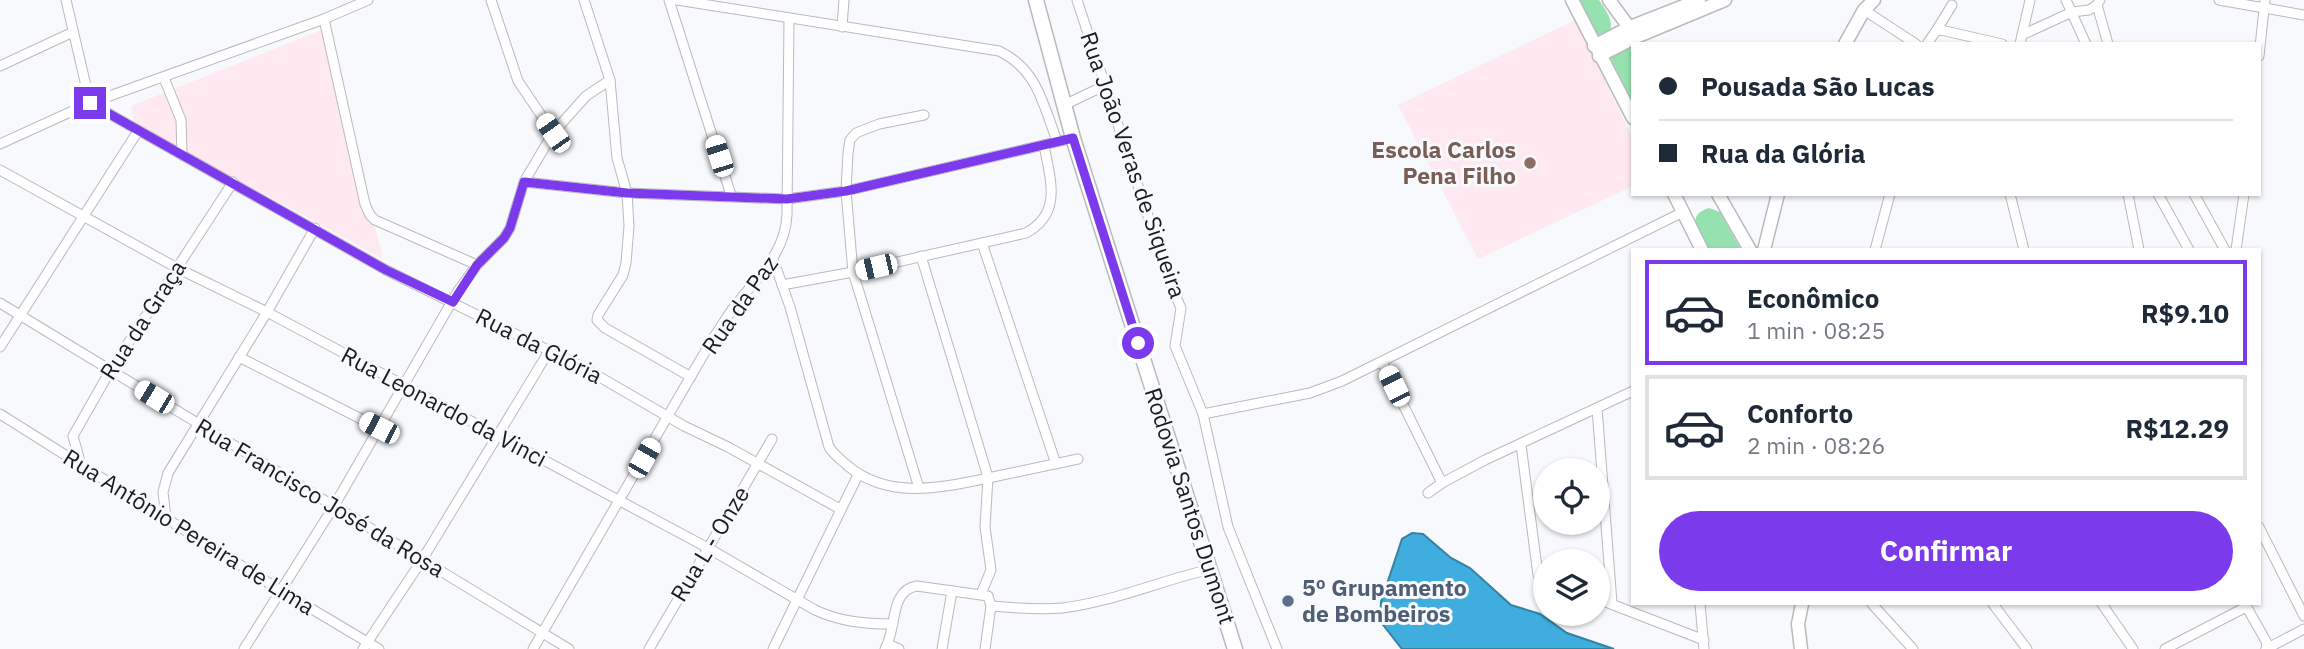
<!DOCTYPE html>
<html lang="pt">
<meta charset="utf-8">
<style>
:root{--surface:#fff;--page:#f6f6f7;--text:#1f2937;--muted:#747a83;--line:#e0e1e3;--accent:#7c3aed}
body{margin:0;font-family:"IBM Plex Sans",sans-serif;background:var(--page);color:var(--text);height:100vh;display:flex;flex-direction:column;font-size:26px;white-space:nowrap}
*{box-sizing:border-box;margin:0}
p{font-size:23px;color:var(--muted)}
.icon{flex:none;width:38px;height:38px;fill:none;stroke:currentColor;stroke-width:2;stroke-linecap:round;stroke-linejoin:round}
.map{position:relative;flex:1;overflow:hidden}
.panel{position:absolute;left:1631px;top:248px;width:630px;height:357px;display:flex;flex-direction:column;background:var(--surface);border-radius:0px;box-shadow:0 2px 5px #0004}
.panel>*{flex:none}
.banner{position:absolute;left:1631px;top:42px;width:630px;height:154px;border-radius:0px;box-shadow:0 2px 5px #0004;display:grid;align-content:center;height:154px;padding:0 28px;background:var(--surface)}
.tools{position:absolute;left:1533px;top:458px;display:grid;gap:14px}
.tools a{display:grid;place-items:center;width:77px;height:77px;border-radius:50%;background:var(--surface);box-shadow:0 2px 5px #0004;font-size:35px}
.end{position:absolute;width:32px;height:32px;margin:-16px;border:9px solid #7c3aed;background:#fff;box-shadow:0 0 0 4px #fff}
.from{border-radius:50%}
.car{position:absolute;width:21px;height:42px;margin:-21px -10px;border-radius:9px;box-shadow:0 0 5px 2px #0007;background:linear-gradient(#fff 24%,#345 0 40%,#fff 0 76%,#345 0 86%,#fff 0)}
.banner b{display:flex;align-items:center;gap:24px;height:66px;font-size:26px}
.banner b+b{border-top:2px solid var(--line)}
.banner i{width:18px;height:18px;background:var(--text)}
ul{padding:12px 0 0;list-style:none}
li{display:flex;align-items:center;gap:21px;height:105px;margin:0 14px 10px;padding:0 14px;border:4px solid var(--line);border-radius:0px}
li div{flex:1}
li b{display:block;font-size:26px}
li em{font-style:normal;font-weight:700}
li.current{border-color:var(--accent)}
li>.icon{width:63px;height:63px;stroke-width:1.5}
.button{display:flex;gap:14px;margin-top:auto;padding:14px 28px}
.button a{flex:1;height:80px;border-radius:42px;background:var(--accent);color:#fff;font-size:28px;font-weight:700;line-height:80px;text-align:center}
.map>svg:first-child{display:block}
.education{fill:#fde9ef}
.green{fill:#95e2b0}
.water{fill:#3faede;stroke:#3482a4;stroke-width:2}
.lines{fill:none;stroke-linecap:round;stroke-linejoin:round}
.minor-casing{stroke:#b9babd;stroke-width:11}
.major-casing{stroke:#b9babd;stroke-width:15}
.highway-casing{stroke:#b9babd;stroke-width:17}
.minor{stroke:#fff;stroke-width:9}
.major{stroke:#fff;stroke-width:12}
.highway{stroke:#fff;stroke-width:14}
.route{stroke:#7c3aed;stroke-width:9}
.education-dot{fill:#8d6e63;stroke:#f7f9fc;stroke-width:2.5}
.service-dot{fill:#5c6f8a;stroke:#f7f9fc;stroke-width:2.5}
.labels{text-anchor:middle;stroke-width:6;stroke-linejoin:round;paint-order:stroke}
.education-label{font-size:23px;font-weight:bold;fill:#785e54;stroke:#f7f9fc;text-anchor:end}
.street-label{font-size:23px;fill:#1b1c1d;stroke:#f7f9fc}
.service-label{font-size:23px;font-weight:bold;fill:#4e5e75;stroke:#f7f9fc;text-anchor:start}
</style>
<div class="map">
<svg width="2304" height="649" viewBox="0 0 2304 649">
<rect width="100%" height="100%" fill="#f7f9fc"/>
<g class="education">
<path d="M1575,20L1633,139V186L1478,259L1398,105Z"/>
<path d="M324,29L383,259L134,123L131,106Z"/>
</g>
<g class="green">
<path d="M1577,0H1599C1606,11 1614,20 1610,33L1602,36L1595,34Z"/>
<path d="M1633,46V103L1610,57Z"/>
<path d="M1709,208L1720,212L1741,250H1705C1698,234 1685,215 1709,208Z"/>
</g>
<path class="water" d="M1412,533L1423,534L1451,558L1470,568L1511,605L1540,614L1567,633L1614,649H1402L1380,621L1381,602L1402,539Z"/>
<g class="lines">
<g class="minor-casing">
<g id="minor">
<path d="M66,0L90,103"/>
<path d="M491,0L518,81L553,133"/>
<path d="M584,0L610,80L617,158L627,193L629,226L626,263L623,275L598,315L597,320L605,328L691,377"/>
<path d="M669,0L731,195"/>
<path d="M677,0L999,51C1037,69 1043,104 1057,141"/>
<path d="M1077,0L1170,283L1181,308L1175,346L1203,414L1228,527L1277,649"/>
<path d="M2066,0L2086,44"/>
<path d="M2219,0L2304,15"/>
<path d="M2097,5L2108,44"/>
<path d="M1864,10L1916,44"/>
<path d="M324,19L365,204L370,215L375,220L477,265"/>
<path d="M842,27L844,0"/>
<path d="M1936,31L1952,5"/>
<path d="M2022,35L2072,12L2089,10L2097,5L2100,0"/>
<path d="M1927,44L1936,31L1941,30L2002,44"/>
<path d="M2020,44L2030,0"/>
<path d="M2259,56L2265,0"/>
<path d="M0,66L73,32"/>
<path d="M164,78L181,120L182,155"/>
<path d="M90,103L386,270L586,369L684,426L728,447L840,509"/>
<path d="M1064,105L1106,85"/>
<path d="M0,144L90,103L324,19L368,0"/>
<path d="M0,170L177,268L267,312L708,548L815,610C841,622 865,624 893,624"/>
<path d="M524,182L627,193L787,199L846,191L1073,138"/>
<path d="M2010,194L2024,250"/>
<path d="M2128,194L2139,250"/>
<path d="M2158,194L2189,250"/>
<path d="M2194,194L2225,250"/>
<path d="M982,243L1056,464"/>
<path d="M1875,250L1890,194"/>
<path d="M2236,250L2244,194"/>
<path d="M921,256L988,477L985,527L991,570L981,594"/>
<path d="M773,259L790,307L829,447C834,455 841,460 848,466C890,501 944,487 993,477C1021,471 1049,465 1078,459"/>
<path d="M782,285L853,272L1026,233C1063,213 1050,179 1044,145"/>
<path d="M0,303L569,649"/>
<path d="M0,347L138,131"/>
<path d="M239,357L379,428"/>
<path d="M1382,362L1442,483"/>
<path d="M1597,408L1612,603"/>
<path d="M0,414L280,590L379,649"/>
<path d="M1203,414L1310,393L1342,381L1683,212"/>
<path d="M1521,445L1538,575L1545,583"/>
<path d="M81,465L73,436L110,371L233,182"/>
<path d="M919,488L853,272L846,191L848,153L850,140L856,133L879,124L924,115"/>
<path d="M1428,493L1442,483L1485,460L1633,391"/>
<path d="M166,518L163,492L168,473L267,312L315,228"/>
<path d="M2259,527L2304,616"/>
<path d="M1598,599L1704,640"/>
<path d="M1700,604L1704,649"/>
<path d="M1872,604L1913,649"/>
<path d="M1993,604L2027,649"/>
<path d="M2102,604L2133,649"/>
<path d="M2245,604L2267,643L2266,649"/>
<path d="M991,606C1015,608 1039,610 1062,608C1113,602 1162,580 1211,569"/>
<path d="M888,644L899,649"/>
<path d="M244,649L334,506L458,291L477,265L504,238L510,228L524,182L553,133L586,96L610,80"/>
<path d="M363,649L422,560L549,351"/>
<path d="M533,649L713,338C722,326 729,312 739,301C761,273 785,252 787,215L789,18"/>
<path d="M649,649L772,439"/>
<path d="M773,649L858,475"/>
<path d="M885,649C897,630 889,590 917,586L988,596L991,606L985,649"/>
<path d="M942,649L952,591"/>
<path d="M2165,649L2246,607"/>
<path d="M2266,649L2304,629"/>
</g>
</g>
<g class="major-casing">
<g id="major">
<path d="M1572,0L1633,118"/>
<path d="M1609,0L1634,34"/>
<path d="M1845,44L1864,10L1874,0"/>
<path d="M1594,46L1630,27L1699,0"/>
<path d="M1599,56L1636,37L1725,0"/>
<path d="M1674,194L1702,250"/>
<path d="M1718,194L1750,250"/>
<path d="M1764,250L1778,194"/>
<path d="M1801,649L1798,624L1802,604"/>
</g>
</g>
<g class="highway-casing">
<path id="highway" d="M1036,0L1073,138L1235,649"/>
</g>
<use href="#minor" class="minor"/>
<use href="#major" class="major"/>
<use href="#highway" class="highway"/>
</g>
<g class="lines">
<path class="route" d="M90,103L386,270L453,302L477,265L504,238L510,228L524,182L627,193L787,199L846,191L1073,138L1138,343"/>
</g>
<circle class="education-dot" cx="1530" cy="163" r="7"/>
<circle class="service-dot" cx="1288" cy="601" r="7"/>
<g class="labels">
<g class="education-label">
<text x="1516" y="158">Escola Carlos<tspan x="1516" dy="26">Pena Filho</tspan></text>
</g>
<g class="street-label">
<text transform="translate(1133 165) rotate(71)" y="8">Rua João Veras de Siqueira</text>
<text transform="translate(740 305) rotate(-55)" y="8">Rua da Paz</text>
<text transform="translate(143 320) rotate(-57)" y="8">Rua da Graça</text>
<text transform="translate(539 346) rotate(27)" y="8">Rua da Glória</text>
<text transform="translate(444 407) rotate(28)" y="8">Rua Leonardo da Vinci</text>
<text transform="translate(320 498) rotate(31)" y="8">Rua Francisco José da Rosa</text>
<text transform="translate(1190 506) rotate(72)" y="8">Rodovia Santos Dumont</text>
<text transform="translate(189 532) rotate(32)" y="8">Rua Antônio Pereira de Lima</text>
<text transform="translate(710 544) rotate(-59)" y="8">Rua L - Onze</text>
</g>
<g class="service-label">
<text x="1302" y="596">5º Grupamento<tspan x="1302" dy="26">de Bombeiros</tspan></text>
</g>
</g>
</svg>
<div class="tools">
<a><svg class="icon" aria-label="locate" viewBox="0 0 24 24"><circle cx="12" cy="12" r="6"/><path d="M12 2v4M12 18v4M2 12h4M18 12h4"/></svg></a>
<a><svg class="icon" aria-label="layers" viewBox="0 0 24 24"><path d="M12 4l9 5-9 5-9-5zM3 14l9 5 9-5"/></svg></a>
</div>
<i class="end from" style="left:1138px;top:343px"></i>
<i class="end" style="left:90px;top:103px"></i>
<i class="car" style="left:553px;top:133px;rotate:325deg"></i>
<i class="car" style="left:719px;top:156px;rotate:342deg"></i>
<i class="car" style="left:876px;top:267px;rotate:257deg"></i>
<i class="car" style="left:1394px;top:386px;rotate:334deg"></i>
<i class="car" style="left:154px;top:397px;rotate:301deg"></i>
<i class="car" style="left:379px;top:428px;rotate:297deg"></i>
<i class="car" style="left:644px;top:458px;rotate:30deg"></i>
<div class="banner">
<b><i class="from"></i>Pousada São Lucas</b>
<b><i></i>Rua da Glória</b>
</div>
<section class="panel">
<ul>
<li class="current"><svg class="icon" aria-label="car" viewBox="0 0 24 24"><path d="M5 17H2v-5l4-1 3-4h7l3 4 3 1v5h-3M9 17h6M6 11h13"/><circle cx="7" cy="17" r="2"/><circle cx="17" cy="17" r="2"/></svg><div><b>Econômico</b><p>1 min · 08:25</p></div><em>R$9.10</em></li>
<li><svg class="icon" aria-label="car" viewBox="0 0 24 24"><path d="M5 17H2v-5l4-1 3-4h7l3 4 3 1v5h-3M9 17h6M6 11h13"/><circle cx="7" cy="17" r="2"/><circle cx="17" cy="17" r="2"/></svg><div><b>Conforto</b><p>2 min · 08:26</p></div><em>R$12.29</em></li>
</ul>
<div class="button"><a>Confirmar</a></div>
</section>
</div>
